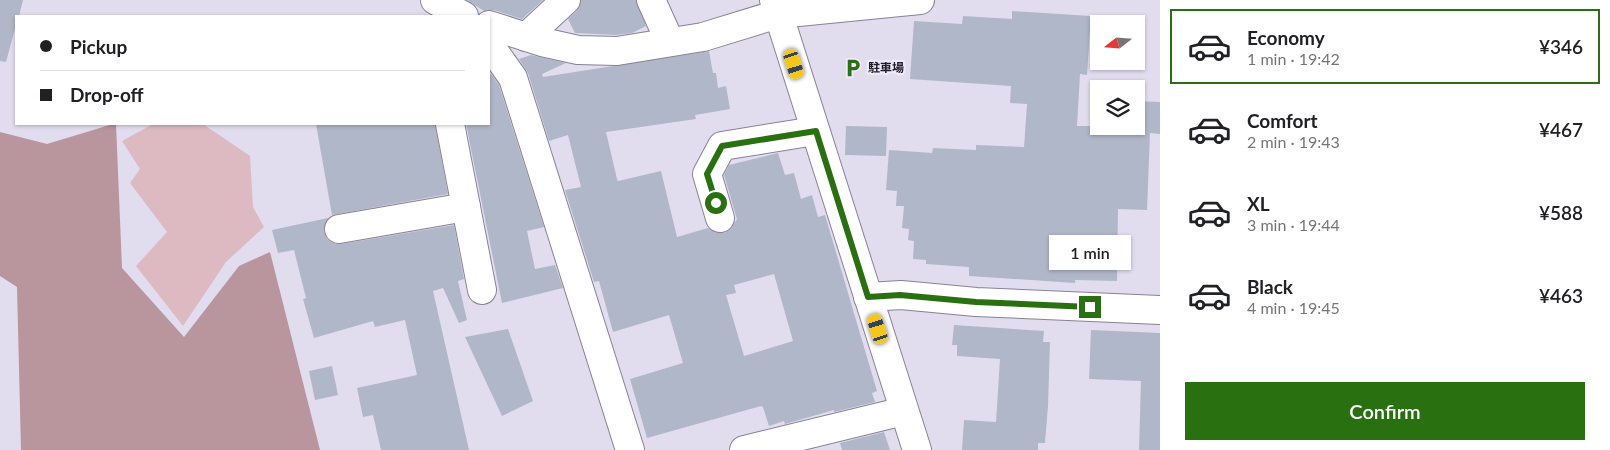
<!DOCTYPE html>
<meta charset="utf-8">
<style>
:root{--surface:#fff;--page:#f2f2f2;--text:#202124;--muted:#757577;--line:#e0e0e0;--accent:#297010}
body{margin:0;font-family:Lato,"Noto Sans JP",sans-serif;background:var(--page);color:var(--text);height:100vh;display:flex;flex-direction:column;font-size:19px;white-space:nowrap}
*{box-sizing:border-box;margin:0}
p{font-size:16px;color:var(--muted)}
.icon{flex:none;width:28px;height:28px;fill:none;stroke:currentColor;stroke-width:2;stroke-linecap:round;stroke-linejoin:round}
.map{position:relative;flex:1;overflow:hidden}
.panel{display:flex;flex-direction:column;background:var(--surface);width:450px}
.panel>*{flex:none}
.guide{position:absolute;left:15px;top:15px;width:475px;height:110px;border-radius:0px;box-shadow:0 1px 4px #0004;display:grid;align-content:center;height:110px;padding:0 25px;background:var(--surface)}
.needle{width:32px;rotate:253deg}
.controls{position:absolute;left:1090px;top:15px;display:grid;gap:10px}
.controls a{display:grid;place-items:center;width:55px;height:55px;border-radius:0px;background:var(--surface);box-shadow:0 1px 4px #0004;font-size:25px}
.end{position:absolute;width:22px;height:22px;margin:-11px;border:6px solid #297010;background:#fff;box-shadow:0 0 0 2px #fff}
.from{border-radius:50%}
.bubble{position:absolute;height:35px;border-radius:0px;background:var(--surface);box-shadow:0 1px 4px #0004;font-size:16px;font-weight:600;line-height:35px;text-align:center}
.car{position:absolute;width:15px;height:30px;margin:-15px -8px;border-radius:6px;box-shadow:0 0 4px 1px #0007;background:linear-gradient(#f5c518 24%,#345 0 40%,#f5c518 0 76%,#345 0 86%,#f5c518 0)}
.guide b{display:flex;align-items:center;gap:18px;height:48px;font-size:19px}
.guide b+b{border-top:1px solid var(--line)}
.guide i{width:12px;height:12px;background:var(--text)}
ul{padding:9px 0 0;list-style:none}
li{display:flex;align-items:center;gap:15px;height:75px;margin:0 10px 8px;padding:0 15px;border:2px solid transparent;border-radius:0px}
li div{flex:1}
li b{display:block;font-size:19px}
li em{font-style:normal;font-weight:600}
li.active{border-color:var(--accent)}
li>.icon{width:45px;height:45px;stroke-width:1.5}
.cta{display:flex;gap:10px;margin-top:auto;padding:10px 25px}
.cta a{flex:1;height:58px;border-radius:0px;background:var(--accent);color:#fff;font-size:20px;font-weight:600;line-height:58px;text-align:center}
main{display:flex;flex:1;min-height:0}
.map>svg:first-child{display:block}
.green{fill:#ddbac1}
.forest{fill:#b9959d}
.building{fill:#b0b7c9;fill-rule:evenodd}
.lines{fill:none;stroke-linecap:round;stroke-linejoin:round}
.minor-casing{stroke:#878294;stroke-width:30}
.minor{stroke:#fff;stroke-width:28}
.route{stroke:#297010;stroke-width:6}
.labels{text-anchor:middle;stroke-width:4.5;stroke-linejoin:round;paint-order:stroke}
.poi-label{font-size:12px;font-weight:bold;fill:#222026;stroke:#efe9fd;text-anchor:start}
</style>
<main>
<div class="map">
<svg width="1160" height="450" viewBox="0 0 1160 450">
<rect width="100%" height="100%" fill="#e2dcef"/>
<path class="green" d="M153,124H203L250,156L253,207L264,227L226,262L183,326L136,266L167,232L130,183L140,169L122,141Z"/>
<path class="forest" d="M113,124H116L122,268L184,337L239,266L270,252L320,450H21L17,287L0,276V132L47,144Z"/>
<g class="building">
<path d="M0,0H23L19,16H16V25L6,62L0,61Z"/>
<path d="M467,0H543L522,19L494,10L484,11Z"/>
<path d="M581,0H636L646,26L632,33L616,35L575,33L568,19L577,11Z"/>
<path d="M1012,11L1091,16L1087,75L1080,74L1077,126H1136V101L1160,102V134L1150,133L1147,210L1118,209L1117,281L1075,280V283L969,276V267L926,264V260L913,259L914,241L908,240L909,229L902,228L904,206H896L897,191L886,190L889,150L932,153L933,148L976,150V145L1024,147L1027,104L1010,103L1011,86L910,79L914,21L962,24L963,16L1012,19Z"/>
<path d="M709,51L713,73H716L718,88L726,86L730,109L695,115L696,119L606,132L617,179L618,181L661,171L677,237L708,228L716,233H724L731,229L737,219L724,175L729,165L778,153L785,175L794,173L801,199L812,195L818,217L825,215L877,391L872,393L875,402L834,412V410L785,424L784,421L769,426L763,407L761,406L647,438L630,379L683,363L669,315L613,332L599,281L594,282L565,190L581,187L568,135L549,141L528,73L519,59L531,55L566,63L542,74L543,77ZM774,274L793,341L744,356L726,295L736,293L734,285Z"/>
<path d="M491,74L499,85L544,227L527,231L535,269L555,265L563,288L502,303L466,124H489V75Z"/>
<path d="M316,124H435L448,194L332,215Z"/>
<path d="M846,126L887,127L886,156L845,155Z"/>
<path d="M328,218L324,231L327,239L333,243L341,244L454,225L464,279L458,281L467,320L459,323L443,288L433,291L469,450H381L373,415L363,417L357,388L417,375L405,320L375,327L373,321L314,338L303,299L306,298L294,250L278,253L272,230Z"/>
<path d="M954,325L1044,331L1043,342H1050L1048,406L1045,443H1038V450H962L964,420L996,422L1000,359L957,356V345H952Z"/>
<path d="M508,329L533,401L502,416L465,337Z"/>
<path d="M1091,330L1160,333V450H1139L1141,381L1089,379Z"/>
<path d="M332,366L338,395L315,400L309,371Z"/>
<path d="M884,432L890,450H842L840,443Z"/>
</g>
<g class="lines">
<g class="minor-casing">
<g id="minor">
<path d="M435,0L464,16"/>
<path d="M651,0L670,42"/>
<path d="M774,0L917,450"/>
<path d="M489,25L542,42L578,50L617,51L703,37L778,14L920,0"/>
<path d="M526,37L566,0"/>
<path d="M489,44L513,78L630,450"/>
<path d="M450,124L482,290"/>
<path d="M720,218L707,174L722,146L815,131"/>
<path d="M339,229L466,207"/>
<path d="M868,297L901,295L976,302L1160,310"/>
<path d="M744,450L904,411"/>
</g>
</g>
<use href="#minor" class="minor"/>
</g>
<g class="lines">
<path class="route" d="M716,203L707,174L722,146L816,131L868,297L900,295L976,302L1090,307"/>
</g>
<defs>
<g id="parking-bare" transform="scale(1.5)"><path d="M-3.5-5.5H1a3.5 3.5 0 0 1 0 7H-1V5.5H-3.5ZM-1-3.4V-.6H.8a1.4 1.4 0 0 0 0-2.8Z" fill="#297010" stroke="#efe9fd" stroke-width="2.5" paint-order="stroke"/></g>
</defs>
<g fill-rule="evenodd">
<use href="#parking-bare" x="853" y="68"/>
</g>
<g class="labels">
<g class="poi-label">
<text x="868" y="72">駐車場</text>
</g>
</g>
</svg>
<div class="controls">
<a><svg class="needle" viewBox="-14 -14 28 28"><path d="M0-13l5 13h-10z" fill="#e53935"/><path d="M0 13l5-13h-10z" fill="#757577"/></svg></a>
<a><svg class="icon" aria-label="layers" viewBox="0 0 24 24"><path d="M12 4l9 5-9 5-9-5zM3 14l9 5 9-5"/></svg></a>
</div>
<i class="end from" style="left:716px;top:203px"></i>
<i class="end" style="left:1090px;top:307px"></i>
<div class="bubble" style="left:1049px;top:235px;width:82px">1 min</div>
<i class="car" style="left:794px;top:64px;rotate:162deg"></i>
<i class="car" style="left:878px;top:329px;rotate:342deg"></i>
<div class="guide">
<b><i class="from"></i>Pickup</b>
<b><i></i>Drop-off</b>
</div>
</div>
<section class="panel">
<ul>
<li class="active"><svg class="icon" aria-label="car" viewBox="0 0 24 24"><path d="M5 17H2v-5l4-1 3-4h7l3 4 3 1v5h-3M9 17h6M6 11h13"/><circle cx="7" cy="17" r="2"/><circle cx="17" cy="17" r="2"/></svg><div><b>Economy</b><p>1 min · 19:42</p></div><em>¥346</em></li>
<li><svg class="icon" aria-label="car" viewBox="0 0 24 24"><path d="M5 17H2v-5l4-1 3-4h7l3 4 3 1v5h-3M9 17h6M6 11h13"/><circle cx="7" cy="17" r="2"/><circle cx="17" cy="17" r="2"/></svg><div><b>Comfort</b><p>2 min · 19:43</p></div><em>¥467</em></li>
<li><svg class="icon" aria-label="car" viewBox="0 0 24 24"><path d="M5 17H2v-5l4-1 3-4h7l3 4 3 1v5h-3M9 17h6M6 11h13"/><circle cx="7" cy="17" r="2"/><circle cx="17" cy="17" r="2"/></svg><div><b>XL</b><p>3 min · 19:44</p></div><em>¥588</em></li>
<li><svg class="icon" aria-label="car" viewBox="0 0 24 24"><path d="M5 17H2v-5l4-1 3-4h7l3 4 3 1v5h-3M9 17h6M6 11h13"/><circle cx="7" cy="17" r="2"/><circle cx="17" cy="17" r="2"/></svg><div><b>Black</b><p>4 min · 19:45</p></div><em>¥463</em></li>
</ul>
<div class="cta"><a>Confirm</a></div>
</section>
</main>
